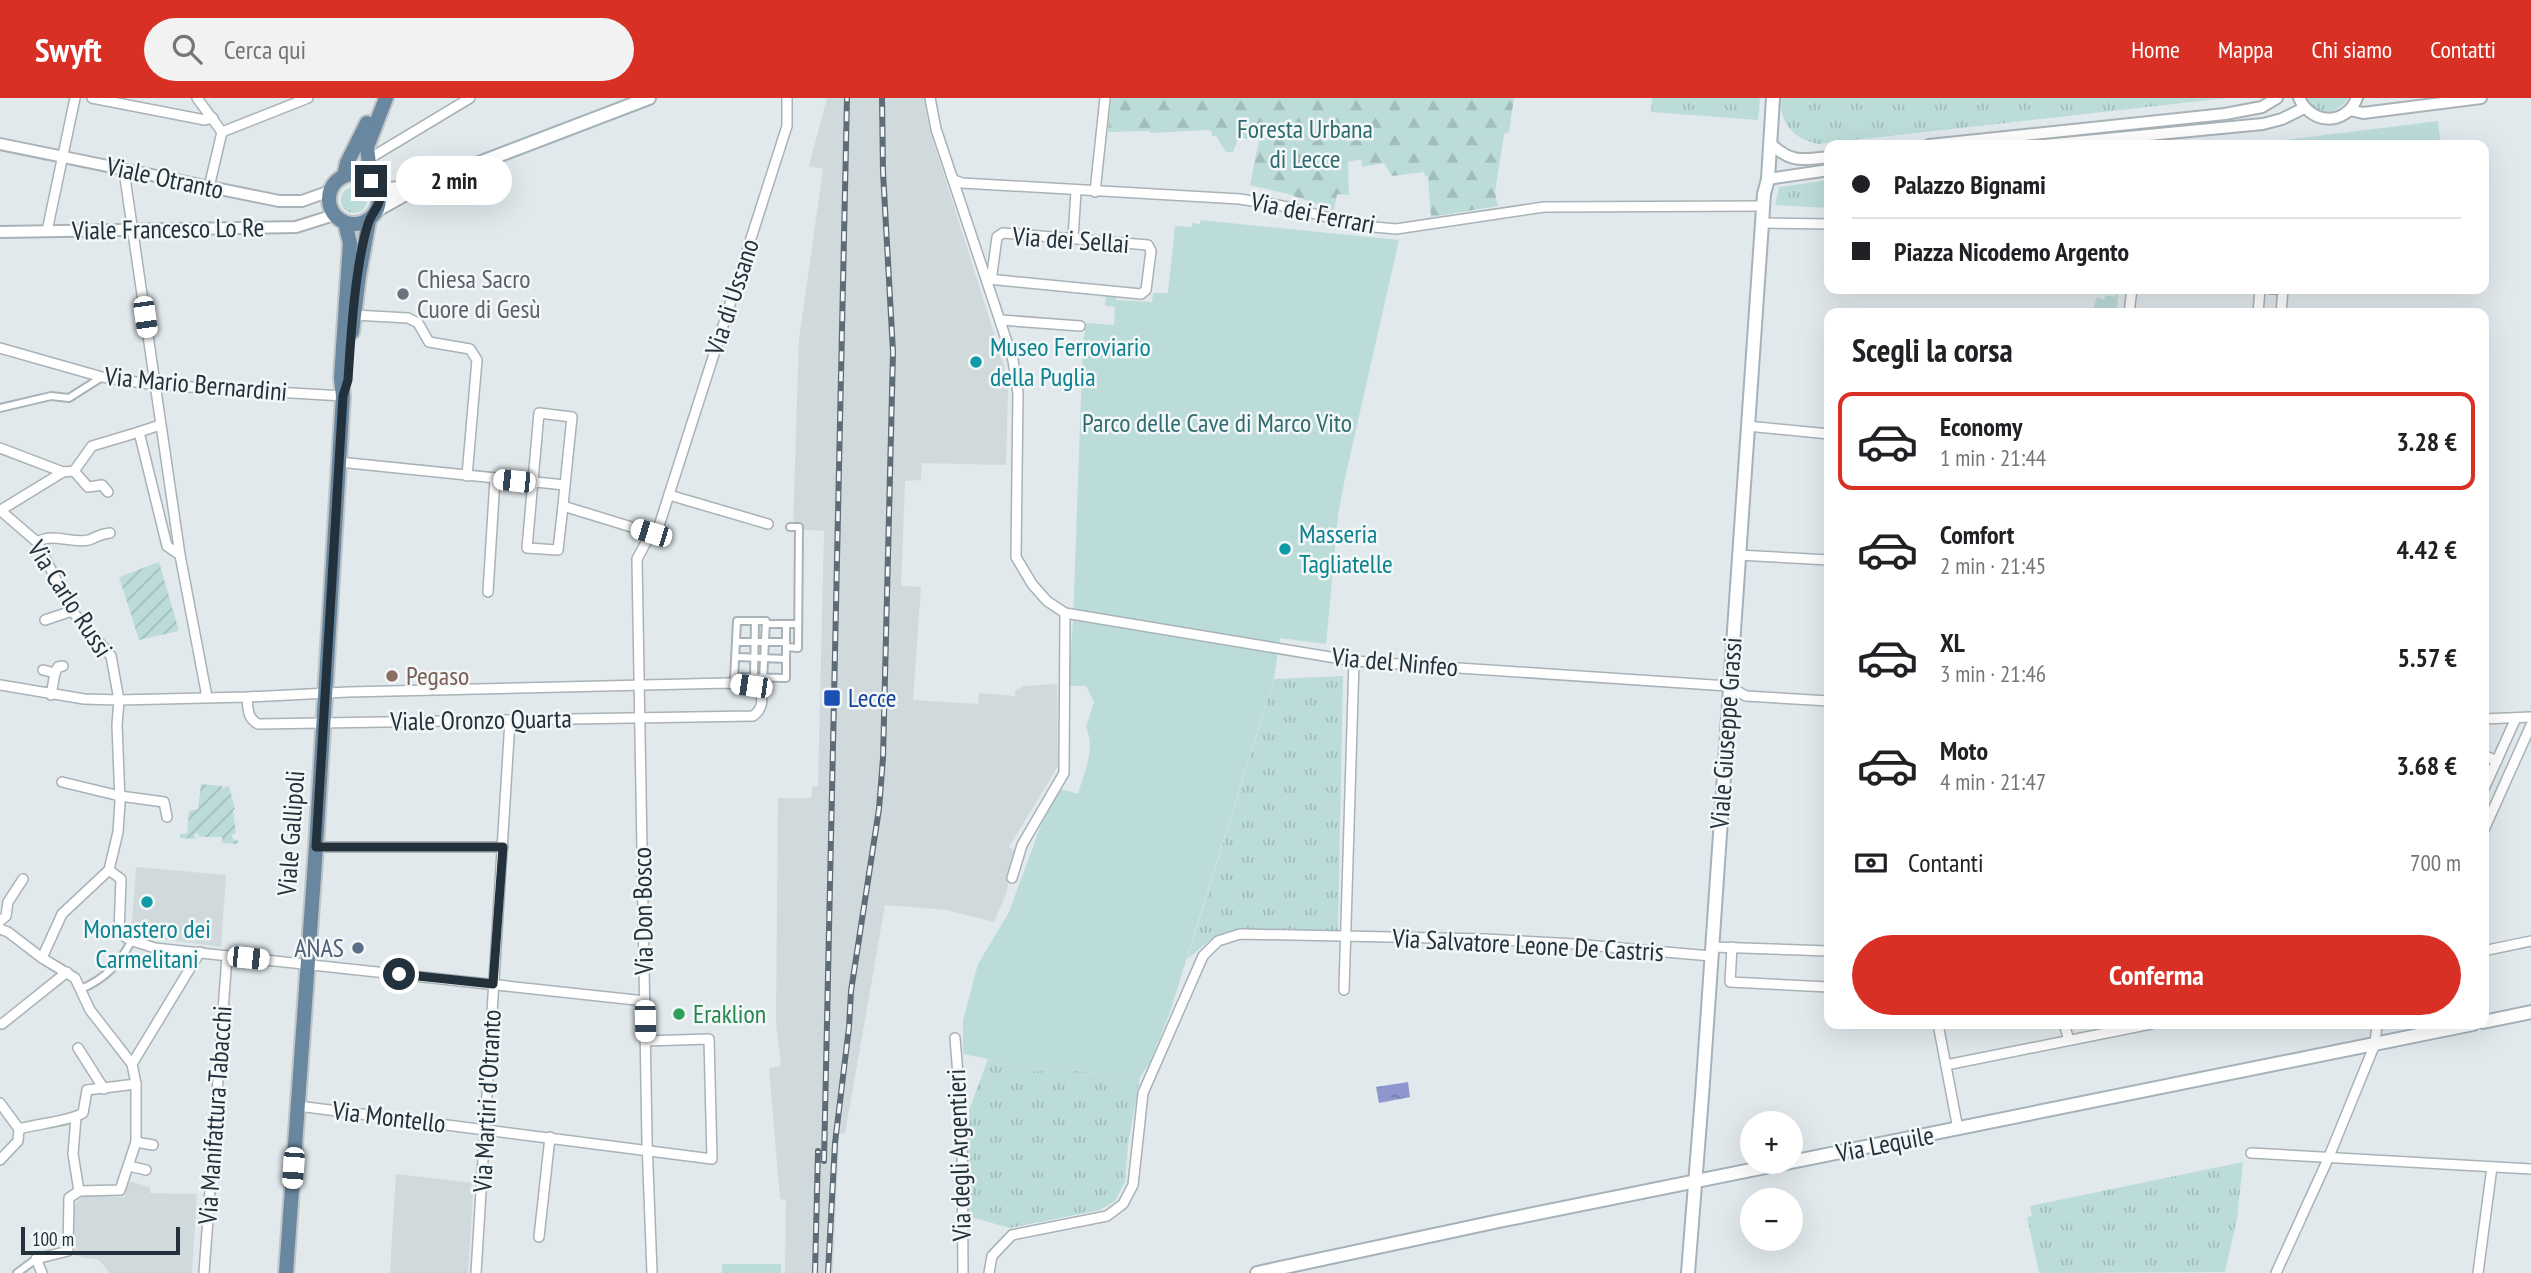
<!DOCTYPE html>
<html lang="it">
<meta charset="utf-8">
<style>
:root{--surface:#fff;--page:#f2f2f2;--text:#202124;--muted:#757577;--line:#e0e0e0;--accent:#d93025}
body{margin:0;font-family:"PT Sans Narrow",sans-serif;background:var(--page);color:var(--text);height:100vh;display:flex;flex-direction:column;font-size:26px;white-space:nowrap}
*{box-sizing:border-box;margin:0}
p{font-size:23px;color:var(--muted)}
.icon{flex:none;width:38px;height:38px;fill:none;stroke:currentColor;stroke-width:2;stroke-linecap:round;stroke-linejoin:round}
.map{position:relative;flex:1;overflow:hidden}
.side{position:absolute;left:1824px;top:210px;width:665px;height:721px;display:flex;flex-direction:column;background:var(--surface);border-radius:14px;box-shadow:0 7px 28px #0002}
.side>*{flex:none}
.top-card{position:absolute;left:1824px;top:42px;width:665px;height:154px;border-radius:14px;box-shadow:0 7px 28px #0002;display:grid;align-content:center;height:154px;padding:0 28px;background:var(--surface)}
.buttons{position:absolute;left:1740px;top:1013px;display:grid;gap:14px}
.buttons a{display:grid;place-items:center;width:63px;height:63px;border-radius:50%;background:var(--surface);box-shadow:0 7px 28px #0002;font-size:35px}
.scale{position:absolute;left:21px;bottom:18px;width:159px;box-sizing:border-box;padding-left:7px;border:4px solid #23313c;border-top:0;font-size:19px;line-height:24px;white-space:nowrap;color:#23313c;-webkit-text-stroke:5px #f3f7f8;paint-order:stroke}
.end{position:absolute;width:32px;height:32px;margin:-16px;border:9px solid #23313c;background:#fff;box-shadow:0 0 0 4px #fff}
.from{border-radius:50%}
.bubble{position:absolute;height:49px;border-radius:24px;background:var(--surface);box-shadow:0 7px 28px #0002;font-size:23px;font-weight:700;line-height:49px;text-align:center}
.car{position:absolute;width:21px;height:42px;margin:-21px -10px;border-radius:9px;box-shadow:0 0 5px 2px #0007;background:linear-gradient(#fff 24%,#345 0 40%,#fff 0 76%,#345 0 86%,#fff 0)}
.top-card b{display:flex;align-items:center;gap:24px;height:66px;font-size:26px}
.top-card b+b{border-top:2px solid var(--line)}
.top-card i{width:18px;height:18px;background:var(--text)}
ul{padding:0;list-style:none}
li{display:flex;align-items:center;gap:21px;height:98px;margin:0 14px 10px;padding:0 14px;border:4px solid transparent;border-radius:14px}
li div{flex:1}
li b{display:block;font-size:26px}
li em{font-style:normal;font-weight:700}
li.on{border-color:var(--accent)}
li>.icon{width:63px;height:63px;stroke-width:1.5}
h2{padding:0 28px;font-size:32px;line-height:84px}
.pay{display:flex;align-items:center;gap:18px;height:77px;padding:0 28px;font-size:26px}
.pay p{margin-inline-start:auto}
.action{display:flex;gap:14px;margin-top:auto;padding:14px 28px}
.action a{flex:1;height:80px;border-radius:42px;background:var(--accent);color:#fff;font-size:28px;font-weight:700;line-height:80px;text-align:center}
header{display:flex;align-items:center;gap:42px;box-sizing:border-box;height:98px;padding:0 35px;background:var(--accent);color:#fff}
header strong{font-size:33px}
nav{display:flex;gap:38px;margin-inline-start:auto;font-size:24px}
.search{width:490px;height:63px;background:var(--page);display:flex;align-items:center;gap:18px;box-sizing:border-box;padding:0 24px;border-radius:38px;color:var(--muted);font-size:26px}
.map>svg:first-child{display:block}
.built{fill:#d0d9db}
.grass{fill:url(#grass-tufts)}
.forest{fill:url(#forest-firs)}
.park{fill:#bcdcda}
.garden{fill:url(#garden-furrows)}
.water{fill:url(#water-ripples)}
.lines{fill:none;stroke-linecap:round;stroke-linejoin:round}
.pedestrian-casing{stroke:#a9b2b7;stroke-width:10}
.minor-casing{stroke:#a9b2b7;stroke-width:12}
.tertiary-casing{stroke:#a9b2b7;stroke-width:14}
.secondary-casing{stroke:#a4b2ba;stroke-width:16}
.primary-casing{stroke:#c1c5c8;stroke-width:18}
.pedestrian{stroke:#fff;stroke-width:6}
.minor{stroke:#fff;stroke-width:9}
.tertiary{stroke:#fff;stroke-width:10}
.secondary{stroke:#fff;stroke-width:12}
.primary{stroke:#69889f;stroke-width:14}
.rail-casing{stroke:#5d6c77;stroke-width:6}
.rail{stroke:#f3f7f8;stroke-width:3.5;stroke-dasharray:10;stroke-linecap:butt}
.route{stroke:#23313c;stroke-width:9}
.worship-dot{fill:#6b7280;stroke:#f3f7f8;stroke-width:2.5}
.culture-dot{fill:#0f9aa8;stroke:#f3f7f8;stroke-width:2.5}
.education-dot{fill:#8d6e63;stroke:#f3f7f8;stroke-width:2.5}
.transit-dot{fill:#1a4fb4;stroke:#f3f7f8;stroke-width:2.5}
.service-dot{fill:#5c6f8a;stroke:#f3f7f8;stroke-width:2.5}
.leisure-dot{fill:#2e9e5b;stroke:#f3f7f8;stroke-width:2.5}
.labels{text-anchor:middle;stroke-width:5;stroke-linejoin:round;paint-order:stroke}
.park-label{font-size:26px;fill:#2f6c71;stroke:#f3f7f8}
.street-label{font-size:26px;fill:#23313c;stroke:#f3f7f8}
.worship-label{font-size:26px;fill:#5b616d;stroke:#f3f7f8;text-anchor:start}
.culture-label{font-size:26px;fill:#0d838f;stroke:#f3f7f8;text-anchor:start}
.education-label{font-size:26px;fill:#785e54;stroke:#f3f7f8;text-anchor:start}
.transit-label{font-size:26px;fill:#164399;stroke:#f3f7f8;text-anchor:start}
.service-label{font-size:26px;fill:#4e5e75;stroke:#f3f7f8;text-anchor:end}
.leisure-label{font-size:26px;fill:#27864d;stroke:#f3f7f8;text-anchor:start}
</style>
<header>
<strong>Swyft</strong>
<div class="search"><svg class="icon" aria-label="search" viewBox="0 0 24 24"><circle cx="10" cy="10" r="6"/><path d="M15 15l6 6"/></svg>Cerca qui</div>
<nav><a>Home</a><a>Mappa</a><a>Chi siamo</a><a>Contatti</a></nav>
</header>
<div class="map">
<svg width="2531" height="1175" viewBox="0 0 2531 1175">
<defs>
<pattern id="grass-tufts" width="24" height="20" patternUnits="userSpaceOnUse" patternTransform="scale(1.75)"><rect width="24" height="20" fill="#bcdcda"/><path d="M3 7l-1-3M5 7V3M7 7l1-3M15 17l-1-3M17 17v-4M19 17l1-3" fill="none" stroke="#a1bdbc"/></pattern>
<pattern id="forest-firs" width="22" height="20" patternUnits="userSpaceOnUse" patternTransform="scale(1.75)"><rect width="22" height="20" fill="#bcdcda"/><path d="M5 1l3.5 6h-7zM16 11l3.5 6h-7z" fill="#a1bdbc"/></pattern>
<pattern id="garden-furrows" width="10" height="10" patternUnits="userSpaceOnUse" patternTransform="scale(1.75)"><rect width="10" height="10" fill="#bcdcda"/><path d="M-1 1l2-2M0 10L10 0M9 11l2-2" fill="none" stroke="#a1bdbc"/></pattern>
<pattern id="water-ripples" width="26" height="14" patternUnits="userSpaceOnUse" patternTransform="scale(1.75)"><rect width="26" height="14" fill="#8d97ce"/><path d="M2 4q2-2 4 0t4 0M15 11q2-2 4 0t4 0" fill="none" stroke="#737ca8"/></pattern>
</defs>
<rect width="100%" height="100%" fill="#e2e9ec"/>
<g class="built">
<path d="M827,0H924L928,26L1004,267L1008,293L1006,367L922,365L921,382L905,383L901,488L921,489L913,602L978,606L979,595L1015,598V593L1024,588L1057,586L1058,668L1009,749L1015,753L1006,796L994,824L946,812L885,807L846,1030L845,1036L839,1035L833,1175H785L786,1102L780,1101L769,970L781,968L776,925L778,700H811L812,689L818,688L824,433L793,431L799,241L823,71L809,68Z"/>
<path d="M136,769L226,777L221,849L131,837Z"/>
<path d="M396,1076L473,1085L470,1091V1093L473,1094L468,1175H390Z"/>
<path d="M129,1083L150,1089V1095L197,1096L192,1175H110L99,1162L75,1158L74,1108L83,1097L124,1099Z"/>
</g>
<g class="grass">
<path d="M1652,0H1760L1758,22L1651,14Z"/>
<path d="M1780,0H2227L1818,46C1793,41 1780,25 1780,0Z"/>
<path d="M2306,0H2348C2337,18 2316,19 2306,0Z"/>
<path d="M1829,82V110L1775,107L1779,89Z"/>
<circle cx="354" cy="102" r="13"/>
<path d="M2118,191L2117,215H2092L2097,199L2104,202L2106,197L2115,199Z"/>
<path d="M1343,578L1338,833L1241,831L1215,838L1187,861L1274,581Z"/>
<path d="M988,961L1028,974L1055,971L1140,979L1128,1047L1125,1084L1115,1103L1100,1112L1010,1130L967,1118L968,1015Z"/>
<path d="M2243,1064L2237,1120L2225,1174L2039,1175L2027,1119L2032,1118L2030,1108Z"/>
</g>
<path class="forest" d="M1111,0H1514L1509,34L1504,36L1495,94L1498,108L1431,119L1428,78H1425L1424,74L1392,78L1384,65L1362,69L1361,61L1348,64L1349,97L1337,96L1334,112L1288,96L1250,87L1262,27L1254,25L1247,41L1238,39L1233,54H1226L1216,38H1212V34L1208,32L1150,35L1149,33L1108,34Z"/>
<g class="park">
<path d="M2438,23L2441,47H2245Z"/>
<path d="M1200,122L1399,142L1345,380L1338,417L1326,546L1280,540L1274,580L1169,917L1150,964L1140,979L1055,971L1028,974L988,961L963,956V922L978,866L1009,814L1045,716L1060,691L1078,696C1084,674 1096,652 1086,629L1094,604L1086,588H1068L1073,523L1083,244L1086,225L1114,227L1115,209L1105,208L1106,197L1116,198V202L1152,204L1153,195H1168L1175,128L1192,129V125L1200,126Z"/>
<rect x="722" y="1166" width="59" height="9"/>
</g>
<g class="garden">
<path d="M159,464L179,533L139,542L119,479Z"/>
<path d="M201,686L222,688V690L229,688L235,711L233,712L236,735L232,737L233,741L238,743L237,746L222,745V739H200L197,735L194,737L196,741L180,740V736L187,735L189,713L198,711Z"/>
</g>
<path class="water" d="M1408,984L1410,999L1379,1005L1376,989Z"/>
<g class="lines">
<g class="pedestrian-casing">
<g id="pedestrian">
<path d="M0,310L51,298L69,300L102,279"/>
<path d="M766,526H798"/>
<path d="M736,544H786V549"/>
<path d="M786,544V526"/>
<path d="M736,559L786,561"/>
<path d="M734,579L786,580V549L798,550L799,429H790"/>
<path d="M754,579L755,523"/>
<path d="M734,581L737,523H766L763,582"/>
<path d="M81,891C105,881 120,865 132,842"/>
<path d="M17,1175L36,1161"/>
</g>
</g>
<g class="minor-casing">
<g id="minor">
<path d="M92,0L205,22L213,20"/>
<path d="M197,0L222,34L209,89"/>
<path d="M930,0L936,31L1013,262L1018,295L1016,459L1032,486L1047,503L1065,515L1354,563L1728,588L1746,598L1829,603"/>
<path d="M222,34L308,0"/>
<path d="M367,62L470,0"/>
<path d="M124,73L180,457L207,599"/>
<path d="M951,77L954,82L962,85L1240,101L1283,108L1363,128L1396,131L1544,109L1763,108"/>
<path d="M1095,94L1105,0"/>
<path d="M1762,125L1829,126"/>
<path d="M47,133L75,0"/>
<path d="M1003,135L1148,147L1151,153L1146,192L1141,196L988,181L992,176L997,139Z"/>
<path d="M1073,141L1076,93"/>
<path d="M2271,191H2283"/>
<path d="M2129,215L2132,191"/>
<path d="M2258,215L2260,191"/>
<path d="M2281,215L2283,191"/>
<path d="M354,217L408,220L418,225L429,244L470,251L477,262L467,378"/>
<path d="M1001,222L1080,228"/>
<path d="M0,250L102,279L156,287L343,298"/>
<path d="M160,327L139,334L167,448L180,457"/>
<path d="M1747,328L1829,336"/>
<path d="M0,350L63,374"/>
<path d="M339,364L565,387L563,408L651,435"/>
<path d="M74,373L88,389L102,387L108,394"/>
<path d="M669,397L768,426"/>
<path d="M563,408L558,452L527,450L539,315L572,319L565,387"/>
<path d="M0,412L37,444L72,513L111,558L119,602L117,627L120,704L118,734L109,772L62,816L42,860"/>
<path d="M1,412L63,374L74,373L92,348L139,334"/>
<path d="M37,444C53,434 71,446 89,442C97,439 99,436 110,435"/>
<path d="M1738,457L1829,462"/>
<path d="M488,494L495,381"/>
<path d="M45,522L72,513"/>
<path d="M43,572L55,575L51,597"/>
<path d="M55,575L58,569L63,568"/>
<path d="M0,587L84,601L119,602L247,599L348,594L728,585L758,590C764,600 763,611 753,618L258,626C247,620 248,611 247,599"/>
<path d="M2483,621L2531,619"/>
<path d="M2483,657L2497,663"/>
<path d="M62,684L120,698L164,704L167,719"/>
<path d="M2483,693L2516,620"/>
<path d="M2483,734L2531,627"/>
<path d="M316,749H503"/>
<path d="M109,772L121,781L119,835L130,842L155,850L645,903"/>
<path d="M1012,780L1022,747L1064,675L1065,515"/>
<path d="M0,823L6,818L8,804L23,781"/>
<path d="M0,831L8,834L42,860L75,880L90,912L132,966L136,986V1044L120,1092L79,1093"/>
<path d="M1712,849L1829,853"/>
<path d="M1732,849L1730,884L1829,889"/>
<path d="M2483,853L2531,843"/>
<path d="M1344,892L1354,563"/>
<path d="M2,926L67,874"/>
<path d="M1938,926L1958,1031"/>
<path d="M2064,926L2069,942"/>
<path d="M955,940L962,1026L963,1175"/>
<path d="M78,950L104,991"/>
<path d="M132,966L200,854"/>
<path d="M1946,967L2151,926"/>
<path d="M0,1005L19,1031"/>
<path d="M298,1008L712,1061L709,941L646,943"/>
<path d="M76,1019L73,1056L79,1093"/>
<path d="M136,1044L153,1047"/>
<path d="M2251,1055L2531,1071"/>
<path d="M0,1062L18,1043L19,1031C36,1026 70,1023 83,1015L87,992L136,986"/>
<path d="M129,1068L146,1072"/>
<path d="M539,1139L550,1039"/>
<path d="M42,1175L36,1161L68,1153L69,1100L79,1093"/>
<path d="M204,1175L227,858"/>
<path d="M476,1175L510,622"/>
<path d="M652,1175L647,1043L637,461L651,435L658,431L787,28V0"/>
<path d="M989,1175L992,1158L1012,1137L1107,1118L1123,1106L1133,1087L1143,995L1203,858L1218,843L1240,836L1485,841L1575,846L1711,858"/>
<path d="M2276,1175L2328,1061L2375,946L2377,926"/>
<path d="M2478,1175L2492,1069"/>
</g>
</g>
<g class="tertiary-casing">
<g id="tertiary">
<path d="M2299,0C2311,26 2345,29 2357,0"/>
<path d="M2350,12L2363,15L2481,0"/>
<path d="M0,46L279,103H302L330,93"/>
<path d="M1771,46C1791,65 1802,62 1829,59"/>
<path d="M1929,47L2225,16L2262,9L2277,0"/>
<path d="M2044,47L2263,26L2282,21L2304,10"/>
<path d="M1768,81L1829,72"/>
<path d="M0,134L296,129L334,117"/>
</g>
</g>
<g class="secondary-casing">
<g id="secondary">
<path d="M378,92L410,89"/>
<path d="M377,112L424,86L649,0"/>
<path d="M2483,924L2531,914"/>
<path d="M1257,1175L1499,1123L2473,926"/>
<path d="M1688,1175L1702,998L1764,96L1768,81L1773,0"/>
</g>
</g>
<g class="primary-casing">
<g id="primary">
<circle cx="354" cy="101" r="25"/>
<path d="M344,78L347,65L367,25"/>
<path d="M371,83L367,49L386,0"/>
<path d="M352,234L359,177L369,122"/>
<path d="M286,1175L316,749L343,298L341,280L350,145L345,125"/>
</g>
</g>
<use href="#pedestrian" class="pedestrian"/>
<use href="#minor" class="minor"/>
<use href="#tertiary" class="tertiary"/>
<use href="#secondary" class="secondary"/>
<use href="#primary" class="primary"/>
<g class="rail-casing">
<g id="rail">
<path d="M824,1063L847,0"/>
<path d="M815,1175L818,1053"/>
<path d="M828,1175L835,1045L849,929L851,893L879,711L883,660L893,254L883,74L882,0"/>
</g>
</g>
<use href="#rail" class="rail"/>
</g>
<g class="lines">
<path class="route" d="M371,83C390,104 373,109 368,126C355,169 351,235 348,282L343,298L316,749H503L493,886L399,876"/>
</g>
<circle class="worship-dot" cx="403" cy="196" r="7"/>
<g class="culture-dot">
<circle cx="976" cy="264" r="7"/>
<circle cx="1285" cy="451" r="7"/>
<circle cx="147" cy="804" r="7"/>
</g>
<circle class="education-dot" cx="392" cy="578" r="7"/>
<rect class="transit-dot" x="823" y="591" width="18" height="18" rx="3.5"/>
<circle class="service-dot" cx="358" cy="850" r="7"/>
<circle class="leisure-dot" cx="679" cy="916" r="7"/>
<g class="labels">
<g class="park-label">
<text x="1305" y="40">Foresta Urbana<tspan x="1305" dy="30">di Lecce</tspan></text>
<text x="1217" y="334">Parco delle Cave di Marco Vito</text>
</g>
<g class="street-label">
<text transform="translate(165 80) rotate(12)" y="9">Viale Otranto</text>
<text transform="translate(1313 115) rotate(11)" y="9">Via dei Ferrari</text>
<text transform="translate(168 131) rotate(-1)" y="9">Viale Francesco Lo Re</text>
<text transform="translate(1071 142) rotate(4)" y="9">Via dei Sellai</text>
<text transform="translate(732 199) rotate(-72)" y="9">Via di Ussano</text>
<text transform="translate(196 286) rotate(5)" y="9">Via Mario Bernardini</text>
<text transform="translate(70 501) rotate(57)" y="9">Via Carlo Russi</text>
<text transform="translate(1395 564) rotate(5)" y="9">Via del Ninfeo</text>
<text transform="translate(481 622) rotate(-1)" y="9">Viale Oronzo Quarta</text>
<text transform="translate(1726 635) rotate(-86)" y="9">Viale Giuseppe Grassi</text>
<text transform="translate(291 735) rotate(-86)" y="9">Viale Gallipoli</text>
<text transform="translate(643 813) rotate(-91)" y="9">Via Don Bosco</text>
<text transform="translate(1528 847) rotate(3)" y="9">Via Salvatore Leone De Castris</text>
<text transform="translate(487 1003) rotate(-87)" y="9">Via Martiri d'Otranto</text>
<text transform="translate(215 1017) rotate(-86)" y="9">Via Manifattura Tabacchi</text>
<text transform="translate(389 1019) rotate(7)" y="9">Via Montello</text>
<text transform="translate(1885 1046) rotate(-11)" y="9">Via Lequile</text>
<text transform="translate(959 1057) rotate(-92)" y="9">Via degli Argentieri</text>
</g>
<g class="worship-label">
<text x="417" y="190">Chiesa Sacro<tspan x="417" dy="30">Cuore di Gesù</tspan></text>
</g>
<g class="culture-label">
<text x="990" y="258">Museo Ferroviario<tspan x="990" dy="30">della Puglia</tspan></text>
<text x="1299" y="445">Masseria<tspan x="1299" dy="30">Tagliatelle</tspan></text>
<text x="147" y="840" text-anchor="middle">Monastero dei<tspan x="147" dy="30">Carmelitani</tspan></text>
</g>
<g class="education-label">
<text x="406" y="587">Pegaso</text>
</g>
<g class="transit-label">
<text x="848" y="609">Lecce</text>
</g>
<g class="service-label">
<text x="344" y="859">ANAS</text>
</g>
<g class="leisure-label">
<text x="693" y="925">Eraklion</text>
</g>
</g>
</svg>
<div class="buttons">
<a>+</a>
<a>−</a>
</div>
<div class="scale">100 m</div>
<i class="end from" style="left:399px;top:876px"></i>
<i class="end" style="left:371px;top:83px"></i>
<div class="bubble" style="left:396px;top:58px;width:116px">2 min</div>
<i class="car" style="left:145px;top:219px;rotate:172deg"></i>
<i class="car" style="left:514px;top:383px;rotate:276deg"></i>
<i class="car" style="left:651px;top:435px;rotate:287deg"></i>
<i class="car" style="left:751px;top:588px;rotate:278deg"></i>
<i class="car" style="left:248px;top:860px;rotate:96deg"></i>
<i class="car" style="left:645px;top:923px;rotate:179deg"></i>
<i class="car" style="left:293px;top:1070px;rotate:184deg"></i>
<div class="top-card">
<b><i class="from"></i>Palazzo Bignami</b>
<b><i></i>Piazza Nicodemo Argento</b>
</div>
<section class="side">
<h2>Scegli la corsa</h2>
<ul>
<li class="on"><svg class="icon" aria-label="car" viewBox="0 0 24 24"><path d="M5 17H2v-5l4-1 3-4h7l3 4 3 1v5h-3M9 17h6M6 11h13"/><circle cx="7" cy="17" r="2"/><circle cx="17" cy="17" r="2"/></svg><div><b>Economy</b><p>1 min · 21:44</p></div><em>3.28 €</em></li>
<li><svg class="icon" aria-label="car" viewBox="0 0 24 24"><path d="M5 17H2v-5l4-1 3-4h7l3 4 3 1v5h-3M9 17h6M6 11h13"/><circle cx="7" cy="17" r="2"/><circle cx="17" cy="17" r="2"/></svg><div><b>Comfort</b><p>2 min · 21:45</p></div><em>4.42 €</em></li>
<li><svg class="icon" aria-label="car" viewBox="0 0 24 24"><path d="M5 17H2v-5l4-1 3-4h7l3 4 3 1v5h-3M9 17h6M6 11h13"/><circle cx="7" cy="17" r="2"/><circle cx="17" cy="17" r="2"/></svg><div><b>XL</b><p>3 min · 21:46</p></div><em>5.57 €</em></li>
<li><svg class="icon" aria-label="car" viewBox="0 0 24 24"><path d="M5 17H2v-5l4-1 3-4h7l3 4 3 1v5h-3M9 17h6M6 11h13"/><circle cx="7" cy="17" r="2"/><circle cx="17" cy="17" r="2"/></svg><div><b>Moto</b><p>4 min · 21:47</p></div><em>3.68 €</em></li>
</ul>
<div class="pay"><svg class="icon" aria-label="cash" viewBox="0 0 24 24"><path d="M3 7h18v10H3z"/><circle cx="12" cy="12" r="2"/></svg>Contanti<p>700 m</p></div>
<div class="action"><a>Conferma</a></div>
</section>
</div>
